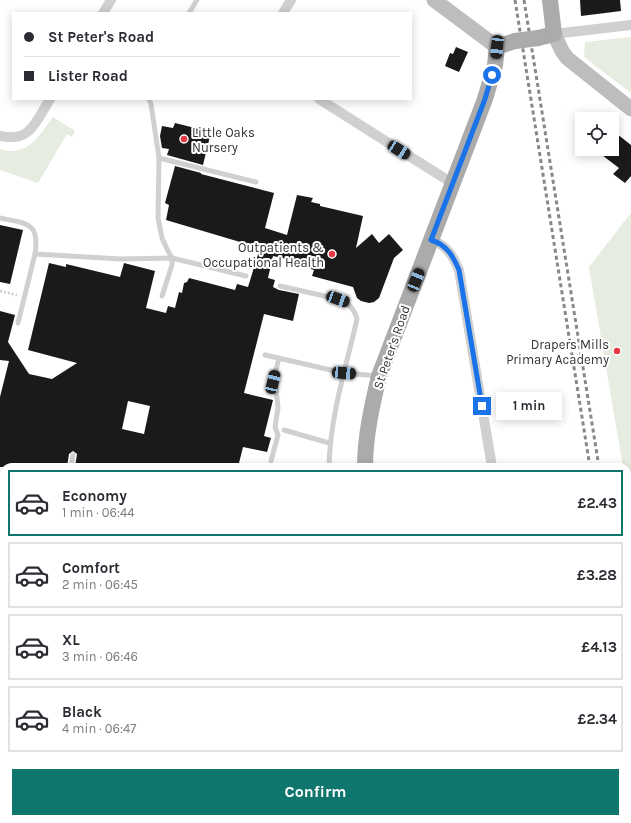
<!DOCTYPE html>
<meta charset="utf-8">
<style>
:root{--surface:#fff;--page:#f7f7f7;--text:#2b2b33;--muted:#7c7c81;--line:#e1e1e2;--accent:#0f766e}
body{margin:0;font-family:Karla,sans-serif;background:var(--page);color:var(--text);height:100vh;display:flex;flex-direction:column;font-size:15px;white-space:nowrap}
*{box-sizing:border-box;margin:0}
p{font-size:13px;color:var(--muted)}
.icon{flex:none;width:22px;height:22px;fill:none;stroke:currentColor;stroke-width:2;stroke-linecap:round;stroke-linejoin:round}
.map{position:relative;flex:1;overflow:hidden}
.details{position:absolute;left:0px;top:463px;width:631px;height:360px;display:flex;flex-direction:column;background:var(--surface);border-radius:12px 12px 0 0;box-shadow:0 2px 10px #0003}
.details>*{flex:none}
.top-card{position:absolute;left:12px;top:12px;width:400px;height:88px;border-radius:0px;box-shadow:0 2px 10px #0003;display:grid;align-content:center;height:88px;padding:0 12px;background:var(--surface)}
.controls{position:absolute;left:575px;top:112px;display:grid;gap:8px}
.controls a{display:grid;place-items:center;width:44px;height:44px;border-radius:0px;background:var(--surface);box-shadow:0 2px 10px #0003;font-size:20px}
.end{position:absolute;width:18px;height:18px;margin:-9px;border:5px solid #1a73e8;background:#fff;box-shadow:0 0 0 2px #fff}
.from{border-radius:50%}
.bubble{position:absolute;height:28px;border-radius:0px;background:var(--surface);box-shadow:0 2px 10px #0003;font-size:13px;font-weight:700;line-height:28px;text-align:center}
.car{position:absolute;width:12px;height:24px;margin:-12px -6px;border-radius:5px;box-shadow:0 0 3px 1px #0007;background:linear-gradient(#222 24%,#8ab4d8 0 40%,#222 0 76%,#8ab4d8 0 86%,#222 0)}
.top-card b{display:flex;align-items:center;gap:14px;height:38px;font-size:15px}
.top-card b+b{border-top:1px solid var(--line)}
.top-card i{width:10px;height:10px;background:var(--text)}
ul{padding:7px 0 0;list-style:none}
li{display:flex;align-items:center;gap:12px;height:66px;margin:0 8px 6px;padding:0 4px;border:2px solid var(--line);border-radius:0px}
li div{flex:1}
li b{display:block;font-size:15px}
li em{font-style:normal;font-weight:700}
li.on{border-color:var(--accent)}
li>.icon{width:36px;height:36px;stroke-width:1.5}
.cta{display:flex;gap:8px;margin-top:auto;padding:8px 12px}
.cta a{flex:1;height:46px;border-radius:0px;background:var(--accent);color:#fff;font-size:16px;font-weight:700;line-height:46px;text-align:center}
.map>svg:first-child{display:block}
.green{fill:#e6ecdf}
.building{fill:#1a1a1a;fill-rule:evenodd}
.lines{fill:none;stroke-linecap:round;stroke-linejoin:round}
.path{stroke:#cdcdcd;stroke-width:2.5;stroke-dasharray:2 2;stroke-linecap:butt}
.service{stroke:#d0d0d0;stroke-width:5}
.minor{stroke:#d0d0d0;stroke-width:10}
.secondary{stroke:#bdbdbd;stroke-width:15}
.primary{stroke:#ababab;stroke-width:16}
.rail{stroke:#888;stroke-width:3;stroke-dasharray:4 3;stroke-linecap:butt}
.primary-bridge{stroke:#ababab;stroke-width:16}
.route{stroke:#1a73e8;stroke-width:5}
.poi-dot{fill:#e63946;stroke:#fff;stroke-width:1.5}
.labels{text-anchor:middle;stroke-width:4;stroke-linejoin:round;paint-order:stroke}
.poi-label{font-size:13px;fill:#333;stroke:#fff;text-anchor:end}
.street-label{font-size:13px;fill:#333;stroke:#fff}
</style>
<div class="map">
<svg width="631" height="823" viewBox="0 0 631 823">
<rect width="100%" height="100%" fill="#fff"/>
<g class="green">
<path d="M631,37V93L584,57L585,42Z"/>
<path d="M53,117L75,131L72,137L67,134L38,183L0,170V149C27,158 39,136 53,117Z"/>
<path d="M631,213V520L627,494V467H623L589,267Z"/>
<path d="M0,739L4,740V819H46V823H0Z"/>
</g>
<g class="building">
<path d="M580,0H620L621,11L581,16Z"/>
<path d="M456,47L468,52L459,72L445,66L450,53L453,54Z"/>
<path d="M175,123L211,132L203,165L167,155L169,149L162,148L160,136L162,126L173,128Z"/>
<path d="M612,130L631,145V176L625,183L613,174L619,168L594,149H612Z"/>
<path d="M175,166L201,173V174L274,193L265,228L287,235L297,195L313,198L311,202L320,204V206L363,216L356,248L372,234L379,243L389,234L403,250L394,258L379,298L374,302L369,303L361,301L357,298L353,287L312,276L314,270L304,267L305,263L273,256L268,278L275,280L273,287L279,290L299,294L293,321L264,314L244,393L273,400L264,436L271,438L267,452L243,447L238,467H75L77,454L73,451L69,454L67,467H0V397L9,361L0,360V311L15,315L8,342L29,374L52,379L77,363L28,350L49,263L66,267V264L120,277L124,263L155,271L146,308L166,313L168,306L175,308L179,292L182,293L184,283L187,282L189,278L235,290L237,284L248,287L260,248L166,220L169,205L165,203ZM128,401L150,406L144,434L122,429Z"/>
<path d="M0,225L23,230L10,284L0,282Z"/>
</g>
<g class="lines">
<g class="path">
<path d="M0,291L17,295"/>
<path d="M0,729H4"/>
<path d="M96,823V819"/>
<path d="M135,823V819"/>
<path d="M203,823L204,819"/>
<path d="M276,823V819"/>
<path d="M321,823V819"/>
</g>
<g class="service">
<path d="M189,13L197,0"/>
<path d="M149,99L151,104L159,158L158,218L162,238L167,249L172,258V265L162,296"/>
<path d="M159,158L256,182"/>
<path d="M0,218C26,224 40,221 35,254L18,323"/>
<path d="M35,254L121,259L172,258L246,276"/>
<path d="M280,286L338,299C348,303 354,308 357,319C346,368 330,416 329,467"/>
<path d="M265,355L344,373L378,376"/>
<path d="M284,430L329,443"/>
<path d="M271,461L278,435L275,427L278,408L276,389L273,382L279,358"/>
<path d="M71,467L73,455"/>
<path d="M0,637L4,634"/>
<path d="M0,649H4"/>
</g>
<g class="minor">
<path d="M103,13L111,0"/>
<path d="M283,13L291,0"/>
<path d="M554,34L631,25"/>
<path d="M319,99L452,183"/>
<path d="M0,136C31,143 36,121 50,99"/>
<path d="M431,240C447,245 453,256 459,270L492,467"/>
<path d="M549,819V823"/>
<path d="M395,823V819"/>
</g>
<g class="secondary">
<path d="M434,0L497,47"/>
<path d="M554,34L562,51L567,58L631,109"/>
</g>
<g class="primary">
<path d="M538,38L554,34L550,0"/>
<path d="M365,467C365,436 372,406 379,376L485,99L495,65L497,47L515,41"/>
<path d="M360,823V819"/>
</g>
<g class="rail">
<path d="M515,0L590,467"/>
<path d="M524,0L599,467"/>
<path d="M627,644L631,669"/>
<path d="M627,698L631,723"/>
</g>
<path class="primary-bridge" d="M515,41L538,38"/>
</g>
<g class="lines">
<path class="route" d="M482,406L459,270C453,256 447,245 431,240L485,99L492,75"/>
</g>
<g class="poi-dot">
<circle cx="184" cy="139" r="4"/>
<circle cx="332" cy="254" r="4"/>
<circle cx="617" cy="351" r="4"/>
</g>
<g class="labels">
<g class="poi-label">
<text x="192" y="137" text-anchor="start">Little Oaks<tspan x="192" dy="15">Nursery</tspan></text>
<text x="324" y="252">Outpatients &amp;<tspan x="324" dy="15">Occupational Health</tspan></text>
<text x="609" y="349">Drapers Mills<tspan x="609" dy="15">Primary Academy</tspan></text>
</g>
<g class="street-label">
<text transform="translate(391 347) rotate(-71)" y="5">St Peter's Road</text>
</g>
</g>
</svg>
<div class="controls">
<a><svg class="icon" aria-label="locate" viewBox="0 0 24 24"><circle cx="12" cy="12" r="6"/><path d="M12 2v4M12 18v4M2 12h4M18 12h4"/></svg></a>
</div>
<i class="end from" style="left:492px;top:75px"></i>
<i class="end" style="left:482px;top:406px"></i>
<div class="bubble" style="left:496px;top:392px;width:66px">1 min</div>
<i class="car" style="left:497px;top:47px;rotate:186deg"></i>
<i class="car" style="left:399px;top:150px;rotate:122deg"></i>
<i class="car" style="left:416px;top:280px;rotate:22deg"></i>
<i class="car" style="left:338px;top:299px;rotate:110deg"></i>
<i class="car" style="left:344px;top:373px;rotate:94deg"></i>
<i class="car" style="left:273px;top:382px;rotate:13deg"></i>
<div class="top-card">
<b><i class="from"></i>St Peter's Road</b>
<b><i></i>Lister Road</b>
</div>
<section class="details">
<ul>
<li class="on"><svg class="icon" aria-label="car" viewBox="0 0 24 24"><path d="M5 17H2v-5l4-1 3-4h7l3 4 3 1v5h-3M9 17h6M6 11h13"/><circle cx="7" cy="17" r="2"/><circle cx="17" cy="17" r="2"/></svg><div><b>Economy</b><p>1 min · 06:44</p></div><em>£2.43</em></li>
<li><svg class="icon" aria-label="car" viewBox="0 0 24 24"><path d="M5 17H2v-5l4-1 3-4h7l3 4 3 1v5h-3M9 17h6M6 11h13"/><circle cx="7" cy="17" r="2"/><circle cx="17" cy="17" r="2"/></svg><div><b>Comfort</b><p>2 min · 06:45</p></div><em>£3.28</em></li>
<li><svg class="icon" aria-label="car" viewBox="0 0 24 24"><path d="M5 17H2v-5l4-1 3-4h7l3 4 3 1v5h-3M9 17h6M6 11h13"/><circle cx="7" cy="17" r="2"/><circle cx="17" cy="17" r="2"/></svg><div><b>XL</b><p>3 min · 06:46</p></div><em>£4.13</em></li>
<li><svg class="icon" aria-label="car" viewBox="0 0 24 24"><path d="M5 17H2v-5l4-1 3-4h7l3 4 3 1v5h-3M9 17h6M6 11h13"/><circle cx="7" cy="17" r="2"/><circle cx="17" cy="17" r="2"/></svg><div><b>Black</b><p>4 min · 06:47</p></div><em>£2.34</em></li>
</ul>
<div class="cta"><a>Confirm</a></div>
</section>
</div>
